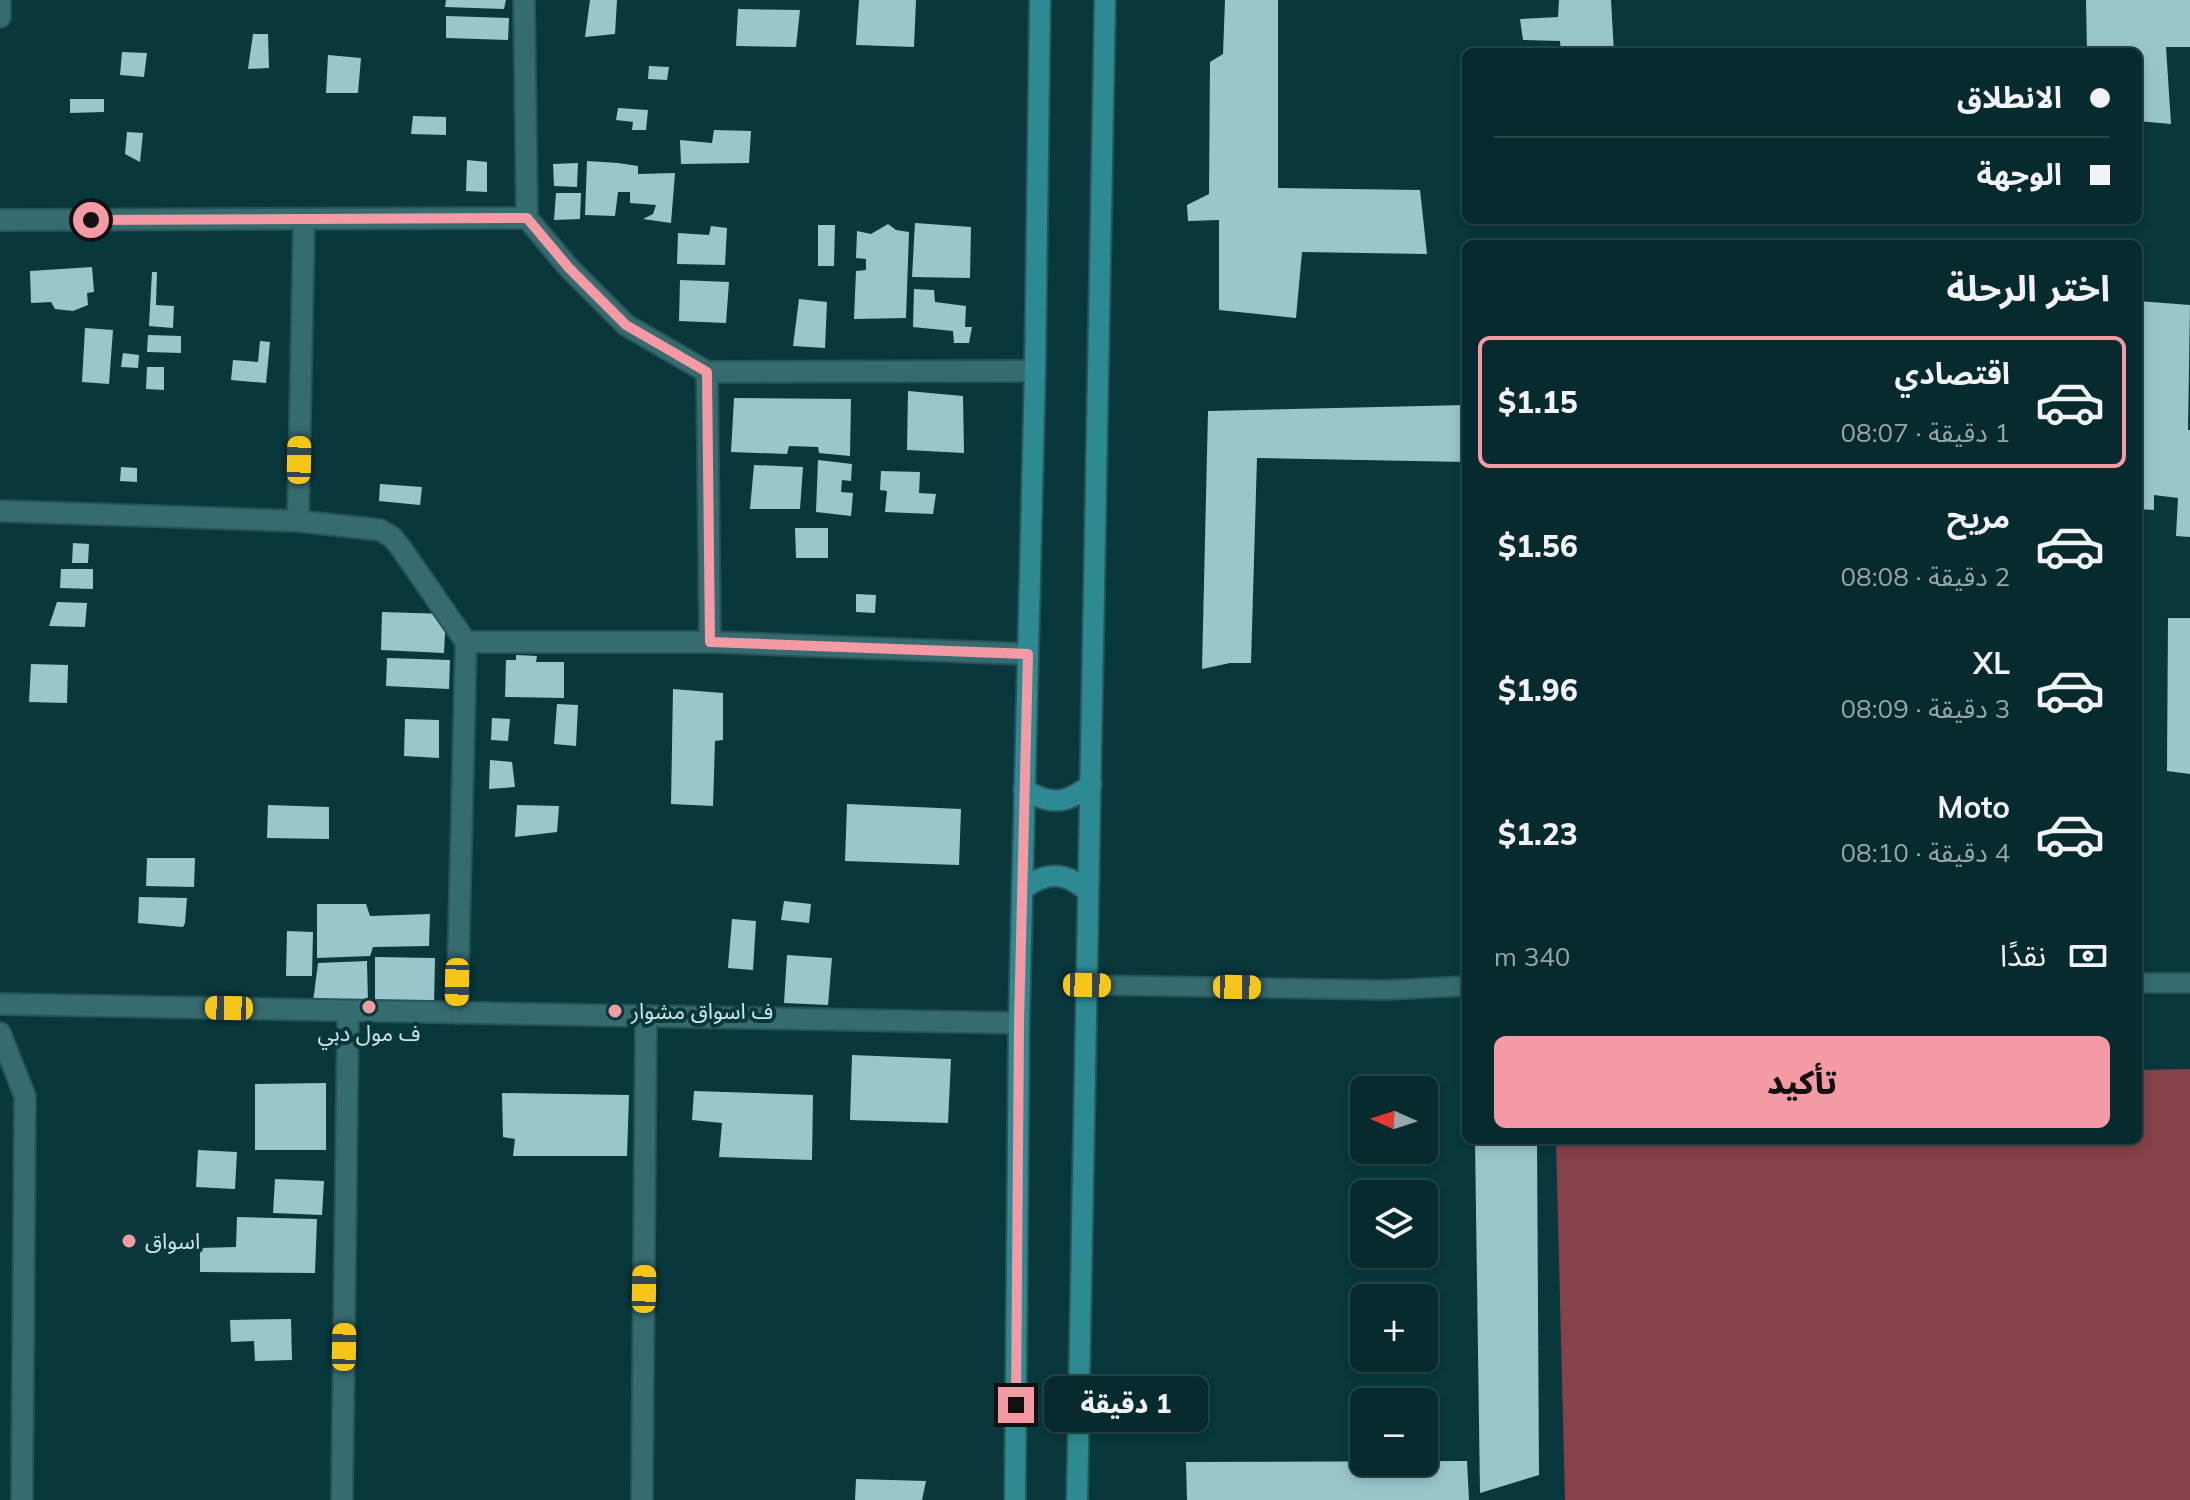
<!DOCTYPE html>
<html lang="ar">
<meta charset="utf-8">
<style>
:root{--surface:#062a2d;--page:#0f3235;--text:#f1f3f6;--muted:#98a7aa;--line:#274649;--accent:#f49aa4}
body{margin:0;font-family:Mulish,"Noto Sans Arabic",sans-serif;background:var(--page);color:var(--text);direction:rtl;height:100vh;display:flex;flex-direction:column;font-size:30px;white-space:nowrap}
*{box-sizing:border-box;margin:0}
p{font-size:26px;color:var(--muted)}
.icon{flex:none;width:44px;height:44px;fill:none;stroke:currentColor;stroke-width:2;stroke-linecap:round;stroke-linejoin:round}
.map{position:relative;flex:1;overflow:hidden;direction:ltr}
.side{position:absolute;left:1462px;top:240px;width:680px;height:904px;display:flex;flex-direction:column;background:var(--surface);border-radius:12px;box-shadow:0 4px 12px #0003,0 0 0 2px var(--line);direction:rtl}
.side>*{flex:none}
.banner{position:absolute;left:1462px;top:48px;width:680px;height:176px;border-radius:12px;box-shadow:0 4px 12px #0003,0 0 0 2px var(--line);direction:rtl;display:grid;align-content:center;height:176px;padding:0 32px;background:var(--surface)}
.needle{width:52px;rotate:273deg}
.buttons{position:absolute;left:1350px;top:1076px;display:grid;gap:16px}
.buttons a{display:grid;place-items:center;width:88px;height:88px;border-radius:12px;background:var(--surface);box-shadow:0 4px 12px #0003,0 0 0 2px var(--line);font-size:40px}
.end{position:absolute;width:36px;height:36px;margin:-18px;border:10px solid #f49aa4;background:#111;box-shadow:0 0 0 4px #111}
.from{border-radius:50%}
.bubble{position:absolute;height:56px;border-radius:12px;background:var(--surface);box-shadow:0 4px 12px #0003,0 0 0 2px var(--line);font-size:26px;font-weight:800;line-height:56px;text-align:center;direction:rtl}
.car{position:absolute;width:24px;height:48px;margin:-24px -12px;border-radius:10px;box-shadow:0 0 6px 2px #0007;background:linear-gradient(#f5c518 24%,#345 0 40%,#f5c518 0 76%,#345 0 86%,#f5c518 0)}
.banner b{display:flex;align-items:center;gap:28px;height:76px;font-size:30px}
.banner b+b{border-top:2px solid var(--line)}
.banner i{width:20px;height:20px;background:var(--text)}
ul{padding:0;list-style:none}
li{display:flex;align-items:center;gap:24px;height:132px;margin:0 16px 12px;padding:0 16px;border:4px solid transparent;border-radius:12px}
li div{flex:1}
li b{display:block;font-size:30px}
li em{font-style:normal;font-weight:800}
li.on{border-color:var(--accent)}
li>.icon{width:72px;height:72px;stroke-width:1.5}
h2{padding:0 32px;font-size:36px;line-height:96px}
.pay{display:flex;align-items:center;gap:20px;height:88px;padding:0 32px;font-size:30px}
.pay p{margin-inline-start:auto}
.cta{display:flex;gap:16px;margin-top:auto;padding:16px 32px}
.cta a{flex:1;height:92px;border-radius:12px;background:var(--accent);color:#111;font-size:32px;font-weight:800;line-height:92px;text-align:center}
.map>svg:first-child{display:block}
.green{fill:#87414a}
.building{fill:#99c6cb}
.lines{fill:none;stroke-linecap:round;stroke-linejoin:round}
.lane-casing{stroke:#285458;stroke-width:22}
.street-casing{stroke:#285458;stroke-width:24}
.secondary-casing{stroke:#285458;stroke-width:24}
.lane{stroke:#366b70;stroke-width:18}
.street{stroke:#366b70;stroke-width:20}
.secondary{stroke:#2e8a92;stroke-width:20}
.route{stroke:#f49aa4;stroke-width:10}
.poi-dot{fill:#f49aa4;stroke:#08383c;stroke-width:3}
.labels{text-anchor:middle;stroke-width:8;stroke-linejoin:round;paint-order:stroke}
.poi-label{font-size:22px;fill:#d0e7e9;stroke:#08383c;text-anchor:start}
</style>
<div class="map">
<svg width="2190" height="1500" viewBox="0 0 2190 1500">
<rect width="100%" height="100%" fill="#08383c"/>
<path class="green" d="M2190,1069V1500H1565L1556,1140H2138V1070Z"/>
<g class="building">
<path d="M446,0H506L504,9L445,7Z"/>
<path d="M590,0H617L615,34L585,37Z"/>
<path d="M859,0H916L914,47L856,45Z"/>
<path d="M1225,0H1278V188L1420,190L1427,254L1302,252L1296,318L1219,310V220L1188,221L1187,205L1209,194L1210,62L1223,54Z"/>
<path d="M1559,0H1611L1614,52H1561L1560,41L1523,40L1520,19L1558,17Z"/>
<path d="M2086,0H2190V47H2166L2171,124L2138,121V52H2087Z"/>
<path d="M738,9L800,10L796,47L736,46Z"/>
<path d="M446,16L509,18L508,40L446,38Z"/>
<path d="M253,34H268L269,68L248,69Z"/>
<path d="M122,52L147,53L144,77L120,75Z"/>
<path d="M328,55L361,58L358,93H326Z"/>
<path d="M649,66L669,67L667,80L648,79Z"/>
<path d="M70,99H104V112L70,113Z"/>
<path d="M618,108L648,110L646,130H632L633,122L616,120Z"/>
<path d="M413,116L446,117V135L411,134Z"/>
<path d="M714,130L751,131L749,163L681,164L680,140L712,143Z"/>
<path d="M127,132L143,133L140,162L125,154Z"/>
<path d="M467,160L487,162V192L466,191Z"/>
<path d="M587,161L618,163L638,166V174L675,173L671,223L643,219L653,214L656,205L630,203V192H618L615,216L585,215Z"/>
<path d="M578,163L577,187L554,186L553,164Z"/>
<path d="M556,193H581L580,219L554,220Z"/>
<path d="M915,223L971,227L970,278L912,277Z"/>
<path d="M888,224L896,230L909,232L906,318L854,319L856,271L866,270V259L856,258L857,231L871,234Z"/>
<path d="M818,225H835L834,266H818Z"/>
<path d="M711,226L727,228L725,265L677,264L678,233L709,235Z"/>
<path d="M92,267L94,292L87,293L88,305L73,311L55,309L51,302L31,303L30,271Z"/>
<path d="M152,272H157L156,305L174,306L173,328L149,326Z"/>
<path d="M680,280L729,282L726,323L679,321Z"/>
<path d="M914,289L934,290L935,302L966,306L965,327H972L969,343H954L953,331L913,327Z"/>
<path d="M799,299L827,302L825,348L793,346Z"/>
<path d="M2138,301L2190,305L2188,430H2190V537L2176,536L2178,498L2154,495V510L2138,509Z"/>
<path d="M85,328L113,330L109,384L82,382Z"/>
<path d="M148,335L181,336V353L147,352Z"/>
<path d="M260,341L270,342L266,383L231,380L233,360L258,362Z"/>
<path d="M123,353L139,355L138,368L121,367Z"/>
<path d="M147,367H164V390L146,389Z"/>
<path d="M908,391L963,396L964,453L907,450Z"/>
<path d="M734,398L851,399L850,456L819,453L818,447L789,446L787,454L731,452Z"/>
<path d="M1466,405V462L1257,458L1251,663H1230L1202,669L1208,411Z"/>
<path d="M818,460L852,464L851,481L842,480L841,492L853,493L851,516L816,512Z"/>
<path d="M754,465L803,467L800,509H750Z"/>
<path d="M121,467L137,468V482L120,481Z"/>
<path d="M881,471L920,472L919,493L936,494L933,514L885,512L887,491L880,490Z"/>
<path d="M380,484L422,487L420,505L379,501Z"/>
<path d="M795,528H828V558H796Z"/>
<path d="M73,543L89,544L88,563H72Z"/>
<path d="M61,569H93V589L60,588Z"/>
<path d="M856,594L876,595L875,613L856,612Z"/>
<path d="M57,602L87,603L85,627L49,626Z"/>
<path d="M382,612L446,614L444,653L381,650Z"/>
<path d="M2138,615H2142L2143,716H2138Z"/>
<path d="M2168,618H2190V774L2167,771Z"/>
<path d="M516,655L537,656L536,662H564V698L505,697L506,660H516Z"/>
<path d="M387,658L450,660L449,689L386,686Z"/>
<path d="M31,664L68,665L67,703L29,702Z"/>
<path d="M673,689L723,693V740L715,741L713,806L671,804Z"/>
<path d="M557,704L578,705L576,746L554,744Z"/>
<path d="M492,718L510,719L508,741L491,740Z"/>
<path d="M405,719L439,720V758L404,756Z"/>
<path d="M490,760L512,762L515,787L489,789Z"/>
<path d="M847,804L961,809L959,865L845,861Z"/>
<path d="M268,805L329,807V839L267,838Z"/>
<path d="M517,805L559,806L557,832L515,837Z"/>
<path d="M147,858H195L194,887L146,886Z"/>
<path d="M139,897L187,898L185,923L183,927L138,923Z"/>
<path d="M784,901L811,904L809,923L781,920Z"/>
<path d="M317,904H366L370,916L430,914L429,946L373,947L370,956L317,958Z"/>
<path d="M732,919L756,921L753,970L728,968Z"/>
<path d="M287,931L313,932L312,976H286Z"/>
<path d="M787,955L832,958L828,1005L784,1003Z"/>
<path d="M375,957L435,958L434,1005L375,1004Z"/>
<path d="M367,961L368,1004L313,1002L318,963Z"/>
<path d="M852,1055L951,1059L948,1123L850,1120Z"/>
<path d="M326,1083V1150H255V1084Z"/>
<path d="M694,1091L813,1095L812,1160L719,1157L722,1123L692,1120Z"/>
<path d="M502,1093L629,1095L627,1156H513L515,1139L503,1137Z"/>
<path d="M1475,1140H1537L1539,1475L1480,1493Z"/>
<path d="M198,1150L237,1152L235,1189L196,1187Z"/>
<path d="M275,1179L324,1181L322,1215L273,1213Z"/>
<path d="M237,1217L317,1219L315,1273L200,1272V1248L236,1247Z"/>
<path d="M291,1319L292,1360L255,1361L254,1341L231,1342L230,1320Z"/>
<path d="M1467,1461L1469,1500H1187L1186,1462Z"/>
<path d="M856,1479L926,1481L922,1500H855Z"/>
</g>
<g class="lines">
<g class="lane-casing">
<g id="lane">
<path d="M2138,983H2190"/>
<path d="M1087,985L1386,990L1466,986"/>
</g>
</g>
<g class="street-casing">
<g id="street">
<path d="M524,0L527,218L569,268L626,325L707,372L1035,371"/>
<path d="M0,17V0"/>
<path d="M0,220L527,218"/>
<path d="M707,372L710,642"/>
<path d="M0,511L298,521L380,530L392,537L401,548L466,642"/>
<path d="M298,521L304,219"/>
<path d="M0,1004L1019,1023"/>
<path d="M457,1013L466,642H710L1028,654"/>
<path d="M0,1033L25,1096L22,1500"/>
<path d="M342,1500L348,1011"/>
<path d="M642,1500L646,1017"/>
</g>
</g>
<g class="secondary-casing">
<g id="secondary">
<path d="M1024,789C1050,806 1068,804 1091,784"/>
<path d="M1022,890C1045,871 1067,871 1088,892"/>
<path d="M1015,1500L1019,1023L1035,371L1040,0"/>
<path d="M1077,1500L1105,0"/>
</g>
</g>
<use href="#lane" class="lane"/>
<use href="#street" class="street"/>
<use href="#secondary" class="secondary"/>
</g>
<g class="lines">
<path class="route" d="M91,220L527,218L569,268L626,325L707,372L710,642L1028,654L1019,1023L1016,1405"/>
</g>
<g class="poi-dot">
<circle cx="369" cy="1007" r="8"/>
<circle cx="615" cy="1011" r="8"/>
<circle cx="129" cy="1241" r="8"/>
</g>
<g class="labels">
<g class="poi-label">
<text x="631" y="1019">ف اسواق مشوار</text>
<text x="369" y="1041" text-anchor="middle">ف مول دبي</text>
<text x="145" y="1249">اسواق</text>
</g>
</g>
</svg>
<div class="buttons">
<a><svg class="needle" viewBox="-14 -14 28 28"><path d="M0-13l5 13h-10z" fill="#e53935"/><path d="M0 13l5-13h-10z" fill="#98a7aa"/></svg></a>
<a><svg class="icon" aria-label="layers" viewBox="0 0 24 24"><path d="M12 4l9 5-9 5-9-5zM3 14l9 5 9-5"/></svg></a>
<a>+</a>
<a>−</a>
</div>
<i class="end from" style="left:91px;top:220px"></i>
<i class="end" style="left:1016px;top:1405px"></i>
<div class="bubble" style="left:1044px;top:1376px;width:164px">1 دقيقة</div>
<i class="car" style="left:299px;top:460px;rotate:1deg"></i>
<i class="car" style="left:457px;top:982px;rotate:181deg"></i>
<i class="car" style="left:1087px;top:985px;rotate:91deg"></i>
<i class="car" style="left:1237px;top:987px;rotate:91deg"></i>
<i class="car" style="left:229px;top:1008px;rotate:271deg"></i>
<i class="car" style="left:644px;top:1289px;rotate:1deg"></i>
<i class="car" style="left:344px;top:1347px;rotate:1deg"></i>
<div class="banner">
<b><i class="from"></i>الانطلاق</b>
<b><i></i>الوجهة</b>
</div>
<section class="side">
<h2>اختر الرحلة</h2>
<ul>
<li class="on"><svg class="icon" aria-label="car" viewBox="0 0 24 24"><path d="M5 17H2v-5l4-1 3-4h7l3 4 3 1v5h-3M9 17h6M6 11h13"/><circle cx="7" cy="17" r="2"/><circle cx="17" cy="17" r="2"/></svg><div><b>اقتصادي</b><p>1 دقيقة · 08:07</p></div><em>$1.15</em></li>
<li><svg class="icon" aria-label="car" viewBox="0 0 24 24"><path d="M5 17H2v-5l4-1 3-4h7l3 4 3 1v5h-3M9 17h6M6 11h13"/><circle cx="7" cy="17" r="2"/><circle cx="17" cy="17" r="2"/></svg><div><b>مريح</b><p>2 دقيقة · 08:08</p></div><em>$1.56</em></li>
<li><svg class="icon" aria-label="car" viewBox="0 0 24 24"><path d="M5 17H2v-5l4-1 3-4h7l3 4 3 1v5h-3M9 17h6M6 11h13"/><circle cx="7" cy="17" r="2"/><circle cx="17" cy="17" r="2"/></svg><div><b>XL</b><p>3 دقيقة · 08:09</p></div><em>$1.96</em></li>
<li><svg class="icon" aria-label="car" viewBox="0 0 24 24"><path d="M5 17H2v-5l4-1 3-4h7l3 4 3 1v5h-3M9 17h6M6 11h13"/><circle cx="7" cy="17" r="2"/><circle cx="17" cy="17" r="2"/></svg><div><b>Moto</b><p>4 دقيقة · 08:10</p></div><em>$1.23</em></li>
</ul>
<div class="pay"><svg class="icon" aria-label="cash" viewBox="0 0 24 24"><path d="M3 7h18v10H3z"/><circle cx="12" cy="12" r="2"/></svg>نقدًا<p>340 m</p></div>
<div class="cta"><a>تأكيد</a></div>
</section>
</div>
